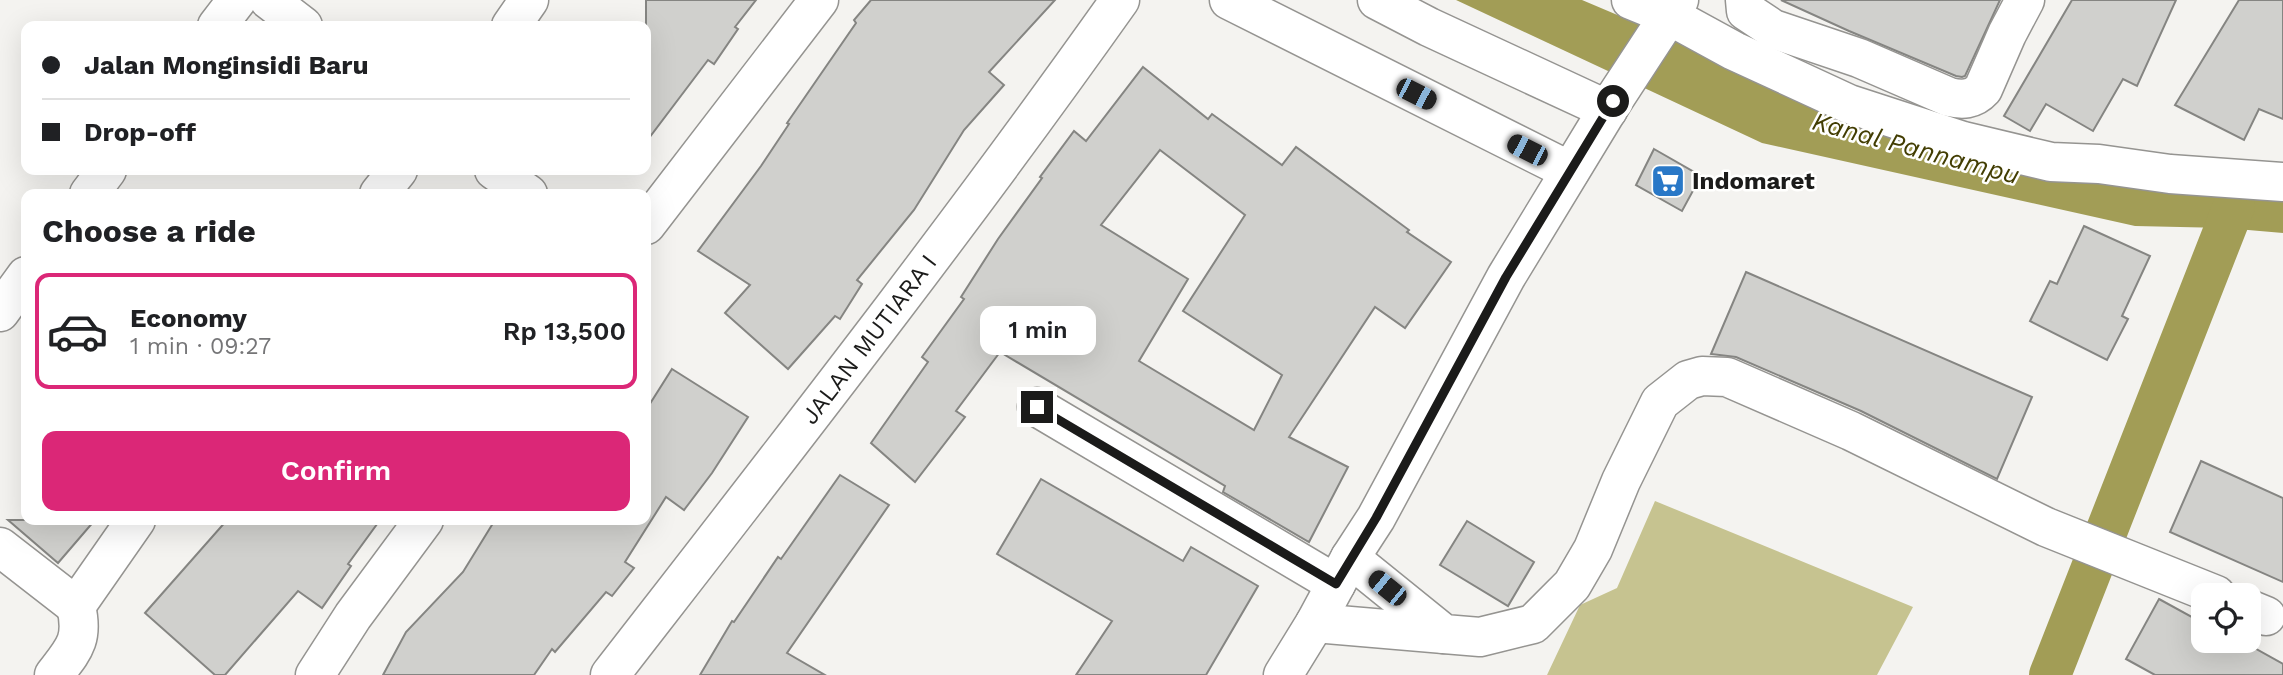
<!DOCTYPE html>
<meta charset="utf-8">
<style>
:root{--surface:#fff;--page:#f2f2f2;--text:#202124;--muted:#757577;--line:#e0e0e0;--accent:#db2777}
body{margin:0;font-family:"Work Sans",sans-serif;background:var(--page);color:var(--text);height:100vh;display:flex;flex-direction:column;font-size:26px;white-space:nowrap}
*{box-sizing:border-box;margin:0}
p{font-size:23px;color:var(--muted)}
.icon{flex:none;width:38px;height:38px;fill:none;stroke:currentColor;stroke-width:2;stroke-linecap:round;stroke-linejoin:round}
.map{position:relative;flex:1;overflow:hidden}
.panel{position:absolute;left:21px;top:189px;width:630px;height:336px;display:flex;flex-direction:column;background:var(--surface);border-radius:14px;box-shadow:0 7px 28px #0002}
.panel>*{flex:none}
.banner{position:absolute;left:21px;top:21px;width:630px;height:154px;border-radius:14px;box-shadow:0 7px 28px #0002;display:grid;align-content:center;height:154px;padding:0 21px;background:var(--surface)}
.buttons{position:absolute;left:2191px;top:583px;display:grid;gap:14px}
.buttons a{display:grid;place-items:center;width:70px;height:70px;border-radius:14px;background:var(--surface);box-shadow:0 7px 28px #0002;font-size:35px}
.end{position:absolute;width:32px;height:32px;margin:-16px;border:9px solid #1b1b1a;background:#fff;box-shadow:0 0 0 4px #fff}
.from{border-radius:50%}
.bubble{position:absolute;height:49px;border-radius:14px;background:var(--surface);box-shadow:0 7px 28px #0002;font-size:23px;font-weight:600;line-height:49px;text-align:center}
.car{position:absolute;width:21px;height:42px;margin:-21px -10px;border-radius:9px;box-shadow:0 0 5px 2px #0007;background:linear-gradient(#222 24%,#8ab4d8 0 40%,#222 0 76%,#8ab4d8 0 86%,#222 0)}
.banner b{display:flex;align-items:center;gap:24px;height:66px;font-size:26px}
.banner b+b{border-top:2px solid var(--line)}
.banner i{width:18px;height:18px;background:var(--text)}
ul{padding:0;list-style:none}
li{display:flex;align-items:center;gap:21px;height:116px;margin:0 14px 10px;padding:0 7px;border:4px solid var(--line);border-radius:14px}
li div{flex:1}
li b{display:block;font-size:26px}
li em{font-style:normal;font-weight:600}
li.selected{border-color:var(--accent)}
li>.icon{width:63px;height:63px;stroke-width:1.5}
h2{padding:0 21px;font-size:32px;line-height:84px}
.button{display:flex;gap:14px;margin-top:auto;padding:14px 21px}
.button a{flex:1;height:80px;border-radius:14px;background:var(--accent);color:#fff;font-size:28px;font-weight:600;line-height:80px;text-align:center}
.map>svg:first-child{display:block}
.green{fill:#c6c390}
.water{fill:#a29d56}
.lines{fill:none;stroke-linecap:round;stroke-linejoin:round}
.canal{stroke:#a29d56;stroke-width:42}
.building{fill:#d0d0cd;stroke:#858582;stroke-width:2;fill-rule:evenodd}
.street-casing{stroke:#959491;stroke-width:41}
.street{stroke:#fff;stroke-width:38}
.route{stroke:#1b1b1a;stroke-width:9}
.labels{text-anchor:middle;stroke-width:5;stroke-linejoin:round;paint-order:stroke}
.poi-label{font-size:24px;font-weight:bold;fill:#1b1b1a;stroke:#fffffe;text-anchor:start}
.street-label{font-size:24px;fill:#1b1b1a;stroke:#fffffe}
.water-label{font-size:26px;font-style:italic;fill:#423d02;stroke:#fffffe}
</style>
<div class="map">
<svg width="2283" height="675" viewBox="0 0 2283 675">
<rect width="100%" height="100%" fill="#f4f3f0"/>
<path class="green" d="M1655,501L1913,607L1877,675H1547L1580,605L1617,588Z"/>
<path class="water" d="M1456,0H1582L1837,108L2283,187V233L2225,228L2135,226L1762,143Z"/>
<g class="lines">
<path class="canal" d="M2050,675L2234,206"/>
</g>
<g class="building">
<path d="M646,0H756L735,27L738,29L714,64L708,60L646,142Z"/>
<path d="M871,0H1055L989,72L1004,85L964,130L914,210L857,280L862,284L840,319L835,316L788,369L725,313L750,285L698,251L761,166L789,124L787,123L856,23L854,20Z"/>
<path d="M1781,0H2000L1965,76L1962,77L1956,76L1849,31Z"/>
<path d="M2072,0H2176L2137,86L2123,79L2093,131L2046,104L2030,131L2004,116Z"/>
<path d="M2239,0H2283V119L2259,109L2244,140L2175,105Z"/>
<path d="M1143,67L1208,119L1212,114L1282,165L1296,147L1409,230L1407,232L1451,262L1405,328L1375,307L1289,437L1348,467L1309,542L1223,492L1225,486L1000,352L956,411L965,417L915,482L871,443L928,362L922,357L964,299L961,297L998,239L1042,178L1040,177L1074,131L1086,141ZM1160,150L1245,215L1183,311L1282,375L1254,430L1139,361L1188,279L1101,225Z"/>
<path d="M1654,149L1701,176L1682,211L1636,185Z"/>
<path d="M2084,226L2150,256L2122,316L2128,319L2107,360L2030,321L2050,281L2057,284Z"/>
<path d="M1746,272L2032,397L1997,479L1861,411L1736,357L1711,354Z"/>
<path d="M672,369L748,417L712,473L684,510L666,497L625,562L634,568L612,596L606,592L555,652L552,649L534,675H383L406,632L463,572L495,520H646V410Z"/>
<path d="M2201,461L2283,498V582L2170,532Z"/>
<path d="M840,475L889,505L787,653L825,675H700L732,621L734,622L778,557L781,559Z"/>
<path d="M1041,479L1183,561L1191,547L1258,586L1206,675H1076L1112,621L997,554Z"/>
<path d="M8,520H95L58,563Z"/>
<path d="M227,520H380L348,564L351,566L322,608L298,591L225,675H215L145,613Z"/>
<path d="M1467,521L1534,562L1508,606L1440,565Z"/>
<path d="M2159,599L2203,623V640H2240L2283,664V675H2155L2126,659Z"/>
</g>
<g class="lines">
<g class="street-casing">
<g id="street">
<path d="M269,0L303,26"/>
<path d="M1229,0L1570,171"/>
<path d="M1377,0L1429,27L1608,110"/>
<path d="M1631,0L1670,16L1734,51L1849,104L1963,141L2051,162L2099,164L2170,174L2283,182"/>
<path d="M1745,0L1746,11L1773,29L1859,58L1949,97C1962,100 1973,100 1983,89L2007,34L2025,0"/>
<path d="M217,26L237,0"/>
<path d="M511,26L529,0"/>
<path d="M494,170L528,194"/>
<path d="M89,194L107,170"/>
<path d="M379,194L398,170"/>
<path d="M646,225L819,0"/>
<path d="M0,312L26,276"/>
<path d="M1037,407L1336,584"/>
<path d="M0,547L76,606"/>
<path d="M1350,558L1444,634L1480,637L1533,624L1572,585L1593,549L1621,481L1660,402L1688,380L1702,376L1727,377L1851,431L2046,527L2216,595"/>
<path d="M76,606L136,520"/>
<path d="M2249,609L2266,616"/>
<path d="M1315,623L1444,634"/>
<path d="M54,675C74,649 84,640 76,606"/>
<path d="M315,675L353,616L424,520"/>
<path id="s1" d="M610,675C783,452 957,230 1120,0"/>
<path d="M1283,675L1315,623L1350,558L1376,518L1506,277L1613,101L1679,0"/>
</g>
</g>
<use href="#street" class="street"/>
</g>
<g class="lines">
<path class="route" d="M1037,407L1336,584L1376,518L1506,277L1613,101"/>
</g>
<defs>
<g id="supermarket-square" transform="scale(1.75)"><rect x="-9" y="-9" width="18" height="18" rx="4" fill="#2978c7" stroke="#fffffe"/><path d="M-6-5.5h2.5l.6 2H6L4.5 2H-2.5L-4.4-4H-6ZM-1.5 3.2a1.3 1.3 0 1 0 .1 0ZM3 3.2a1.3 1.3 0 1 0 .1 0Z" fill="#fff"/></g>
</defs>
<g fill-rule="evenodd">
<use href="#supermarket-square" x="1668" y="181"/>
</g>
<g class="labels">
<g class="poi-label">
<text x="1692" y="189">Indomaret</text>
</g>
<g class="street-label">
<text dy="8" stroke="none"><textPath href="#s1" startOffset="424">JALAN MUTIARA I</textPath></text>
</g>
<g class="water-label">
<text transform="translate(1916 148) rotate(15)" y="9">Kanal Pannampu</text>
</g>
</g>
</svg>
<div class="buttons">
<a><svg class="icon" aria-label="locate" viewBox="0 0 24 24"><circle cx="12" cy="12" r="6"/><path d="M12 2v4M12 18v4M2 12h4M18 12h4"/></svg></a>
</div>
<i class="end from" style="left:1613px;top:101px"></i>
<i class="end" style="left:1037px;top:407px"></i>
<div class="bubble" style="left:980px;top:306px;width:116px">1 min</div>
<i class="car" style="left:1416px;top:94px;rotate:117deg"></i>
<i class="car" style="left:1527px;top:150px;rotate:297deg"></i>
<i class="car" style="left:1387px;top:588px;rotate:309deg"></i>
<div class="banner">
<b><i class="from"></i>Jalan Monginsidi Baru</b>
<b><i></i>Drop-off</b>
</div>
<section class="panel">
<h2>Choose a ride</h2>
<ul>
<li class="selected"><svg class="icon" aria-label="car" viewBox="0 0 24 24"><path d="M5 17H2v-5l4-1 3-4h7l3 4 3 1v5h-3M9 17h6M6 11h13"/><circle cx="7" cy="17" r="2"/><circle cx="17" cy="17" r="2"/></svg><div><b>Economy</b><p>1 min · 09:27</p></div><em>Rp 13,500</em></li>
</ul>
<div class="button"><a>Confirm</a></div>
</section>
</div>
